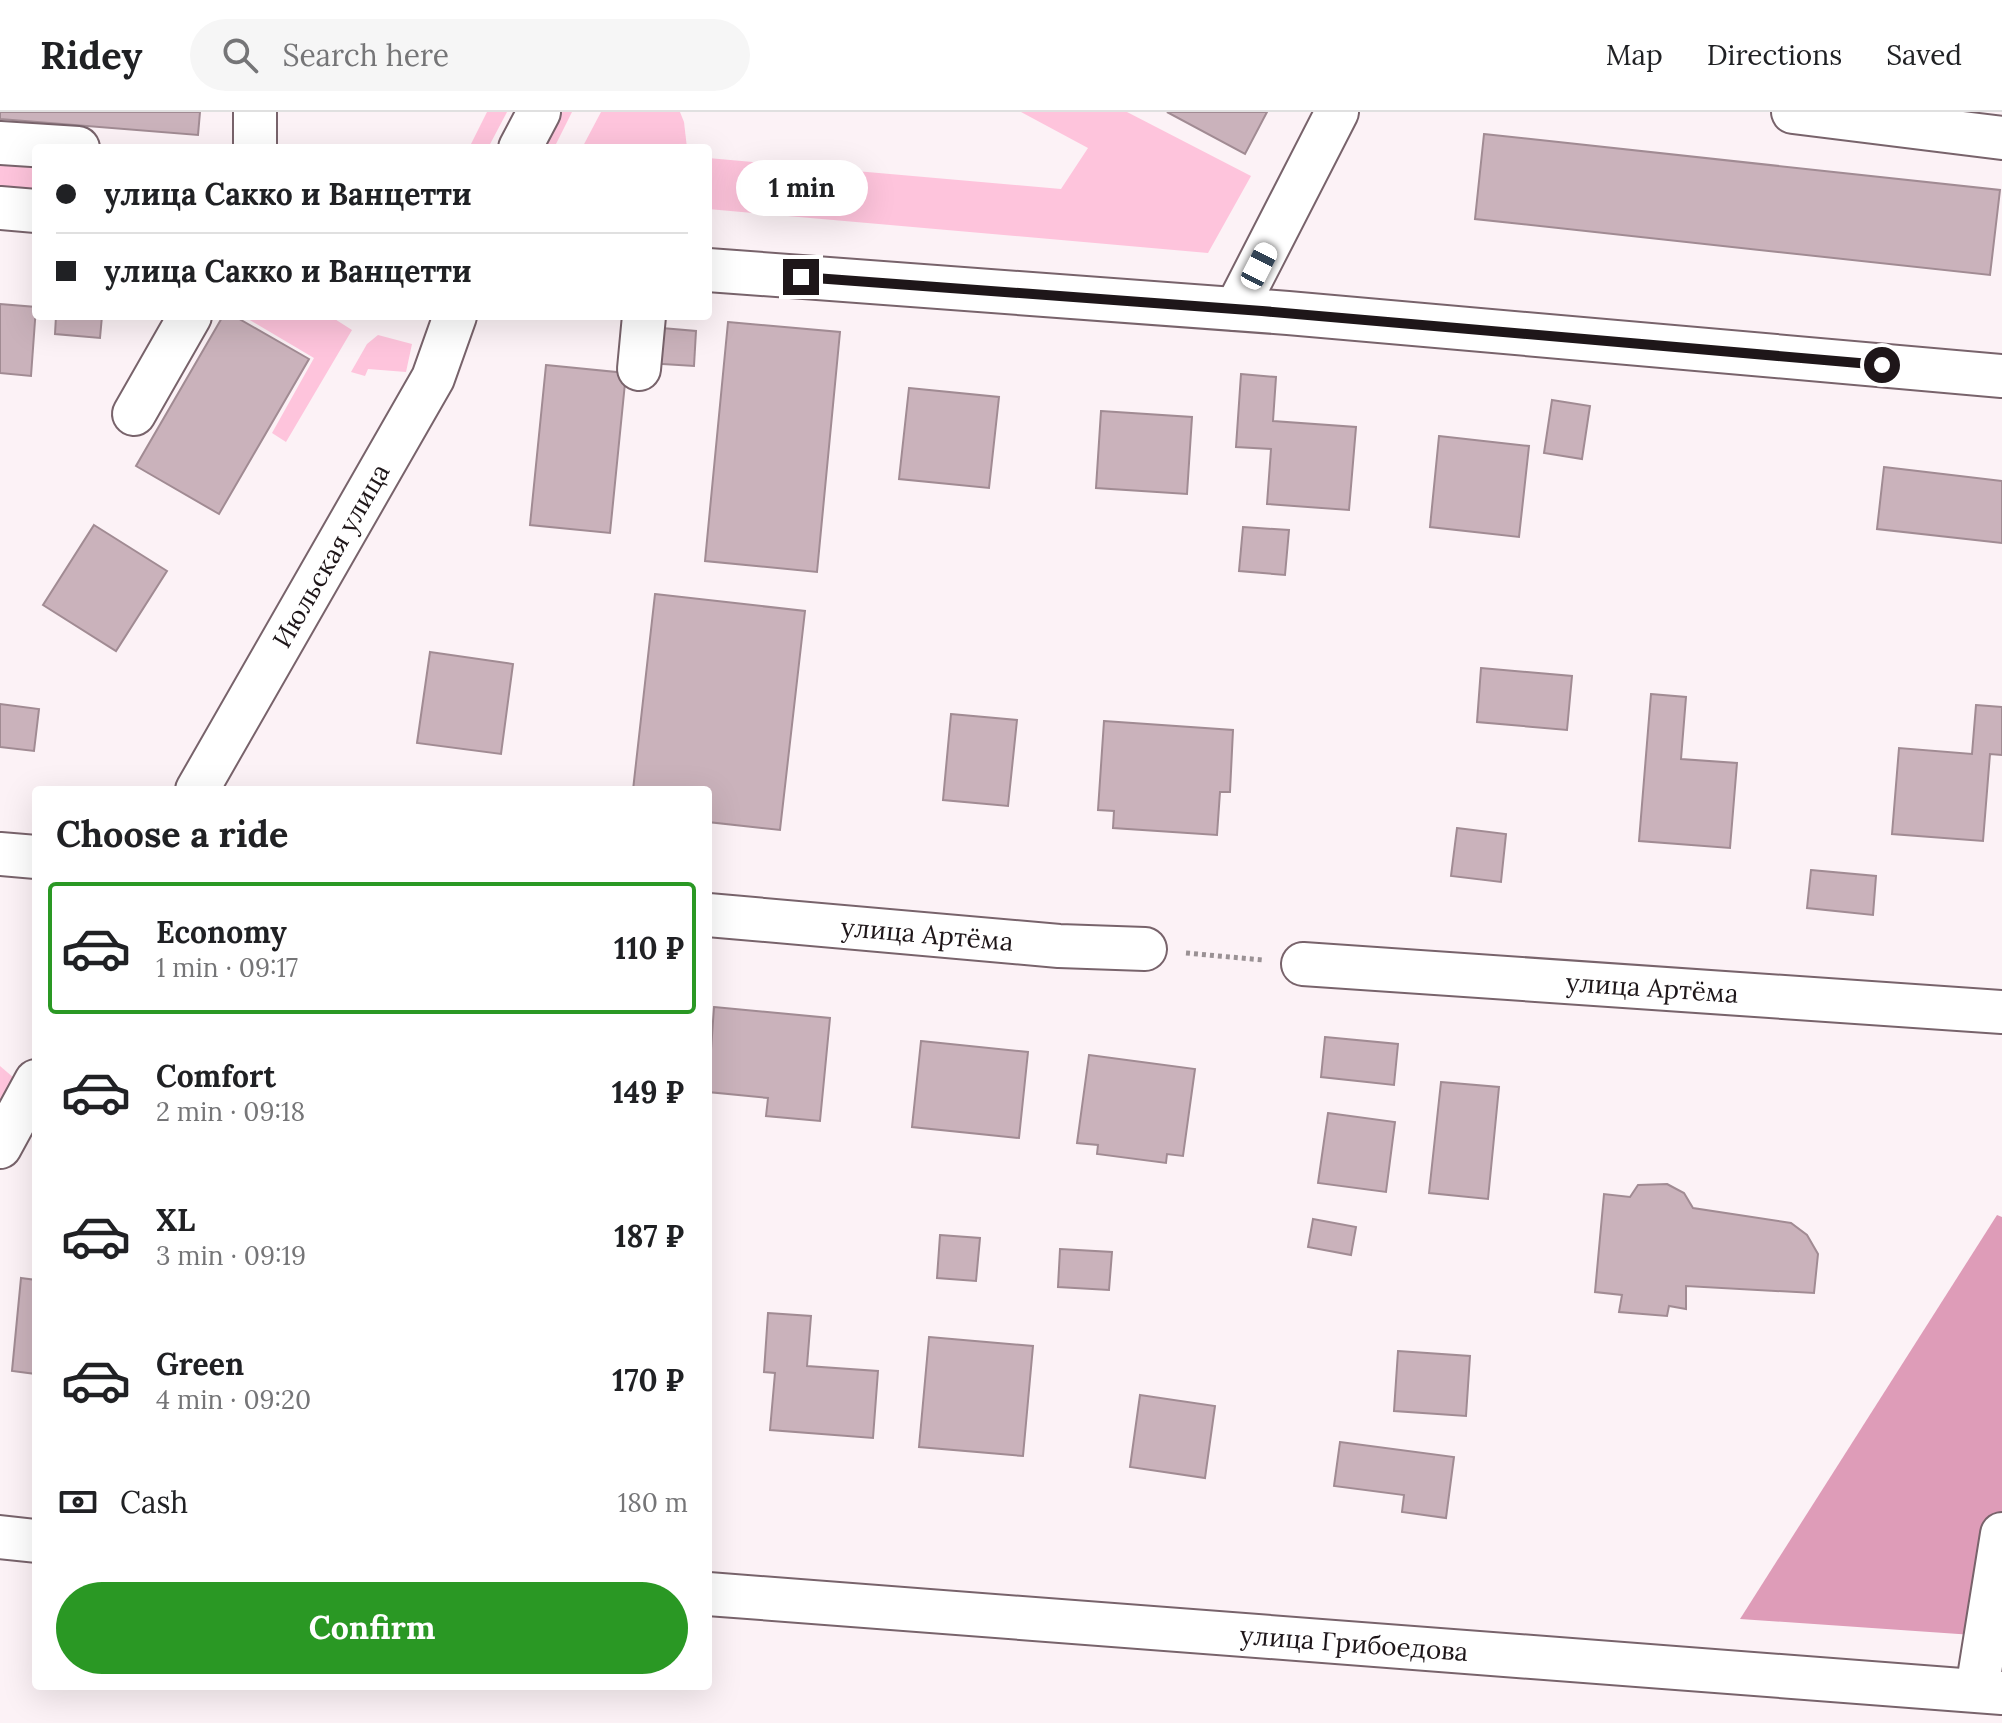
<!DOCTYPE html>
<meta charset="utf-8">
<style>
:root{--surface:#fff;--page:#f6f6f6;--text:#202124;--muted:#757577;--line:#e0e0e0;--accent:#2a9824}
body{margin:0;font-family:Lora,serif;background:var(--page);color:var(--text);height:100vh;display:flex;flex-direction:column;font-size:30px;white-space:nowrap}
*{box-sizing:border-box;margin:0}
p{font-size:26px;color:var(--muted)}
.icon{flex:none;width:44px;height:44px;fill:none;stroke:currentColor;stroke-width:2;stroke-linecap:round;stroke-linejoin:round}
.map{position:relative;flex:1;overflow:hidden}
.panel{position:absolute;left:32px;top:674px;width:680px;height:904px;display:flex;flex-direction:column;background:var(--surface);border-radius:8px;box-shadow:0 8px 32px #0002}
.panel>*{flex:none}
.top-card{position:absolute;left:32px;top:32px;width:680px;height:176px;border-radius:8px;box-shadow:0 8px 32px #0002;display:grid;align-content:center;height:176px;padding:0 24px;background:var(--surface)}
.end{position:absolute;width:36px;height:36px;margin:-18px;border:10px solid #1e1619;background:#fff;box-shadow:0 0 0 4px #fff}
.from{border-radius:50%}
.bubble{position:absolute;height:56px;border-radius:28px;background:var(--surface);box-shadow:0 8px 32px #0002;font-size:26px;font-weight:700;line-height:56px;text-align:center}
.car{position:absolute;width:24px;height:48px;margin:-24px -12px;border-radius:10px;box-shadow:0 0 6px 2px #0007;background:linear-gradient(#fff 24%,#345 0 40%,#fff 0 76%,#345 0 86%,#fff 0)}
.top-card b{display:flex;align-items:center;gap:28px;height:76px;font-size:30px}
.top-card b+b{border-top:2px solid var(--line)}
.top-card i{width:20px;height:20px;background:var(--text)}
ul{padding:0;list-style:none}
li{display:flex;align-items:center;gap:24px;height:132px;margin:0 16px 12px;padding:0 8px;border:4px solid transparent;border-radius:8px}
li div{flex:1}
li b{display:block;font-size:30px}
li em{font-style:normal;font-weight:700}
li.active{border-color:var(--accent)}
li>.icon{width:72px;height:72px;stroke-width:1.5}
h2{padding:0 24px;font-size:36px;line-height:96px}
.pay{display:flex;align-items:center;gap:20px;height:88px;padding:0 24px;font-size:30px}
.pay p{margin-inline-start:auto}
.action{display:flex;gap:16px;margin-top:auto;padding:16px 24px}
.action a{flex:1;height:92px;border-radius:48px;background:var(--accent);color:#fff;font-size:32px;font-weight:700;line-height:92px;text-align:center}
header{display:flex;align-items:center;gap:48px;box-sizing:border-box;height:112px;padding:0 40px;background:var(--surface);border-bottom:2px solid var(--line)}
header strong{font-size:38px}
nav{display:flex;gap:44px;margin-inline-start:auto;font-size:28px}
.search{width:560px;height:72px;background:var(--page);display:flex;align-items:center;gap:20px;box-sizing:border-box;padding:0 28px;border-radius:44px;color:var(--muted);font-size:30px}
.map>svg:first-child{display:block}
.green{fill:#fec4dc}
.forest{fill:#de9cb8}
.building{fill:#cab2bb;stroke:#a18b93;stroke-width:2}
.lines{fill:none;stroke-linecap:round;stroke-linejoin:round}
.minor-casing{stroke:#78636b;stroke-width:46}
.path{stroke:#9a9194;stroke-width:5;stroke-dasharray:4 4;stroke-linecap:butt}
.minor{stroke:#fff;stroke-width:42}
.route{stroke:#1e1619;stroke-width:10}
.labels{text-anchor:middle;stroke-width:6;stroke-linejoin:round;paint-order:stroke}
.street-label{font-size:26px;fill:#1e1619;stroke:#fff}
</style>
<header>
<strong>Ridey</strong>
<div class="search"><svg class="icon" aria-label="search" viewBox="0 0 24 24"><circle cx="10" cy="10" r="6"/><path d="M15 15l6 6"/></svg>Search here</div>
<nav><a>Map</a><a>Directions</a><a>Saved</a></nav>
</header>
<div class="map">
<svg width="2002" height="1611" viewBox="0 0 2002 1611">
<rect width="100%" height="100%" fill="#fcf2f6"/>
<g class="green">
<path d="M487,0H507L488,36H469Z"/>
<path d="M548,0H572L554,36H530Z"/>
<path d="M601,0H680L684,10L687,36H582Z"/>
<path d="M1021,0H1127L1251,64L1208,141L708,97V46L1061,77L1088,36Z"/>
<path d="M0,39L36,42V83L0,81Z"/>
<path d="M243,204H330L352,218L286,330L272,321L314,246Z"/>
<path d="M378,223L412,232L406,260L368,257L365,264L351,260L367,232Z"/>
<path d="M0,954L14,966L0,991Z"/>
</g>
<path class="forest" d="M1997,1103L2002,1105V1525L1740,1507Z"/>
<g class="building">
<path d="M0,0H200L198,23L0,7Z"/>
<path d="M1167,0H1267L1245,42Z"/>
<path d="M1484,22L2000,78L1990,163L1475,107Z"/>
<path d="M0,192L36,195L31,264L0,261Z"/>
<path d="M56,204H102L100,226L55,222Z"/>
<path d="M223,204H234L309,247L219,402L136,354Z"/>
<path d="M728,210L840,220L817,460L705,449Z"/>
<path d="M650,215L696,219L694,254L647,251Z"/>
<path d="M546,253L626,261L610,421L530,413Z"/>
<path d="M1241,262L1276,265L1273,309L1356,315L1349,398L1267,392L1271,337L1236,335Z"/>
<path d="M909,276L999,285L989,376L899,367Z"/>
<path d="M1552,288L1590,294L1582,347L1544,341Z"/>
<path d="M1101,299L1192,305L1187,382L1096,376Z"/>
<path d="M1439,324L1529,334L1519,425L1430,415Z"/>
<path d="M1884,355L2002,369V431L1877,417Z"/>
<path d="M94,413L167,459L116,539L43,493Z"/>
<path d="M1243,415L1289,418L1285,463L1239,459Z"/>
<path d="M655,482L805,499L780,718L708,710V678H633Z"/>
<path d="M430,540L513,552L501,642L417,631Z"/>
<path d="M1481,556L1572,564L1567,618L1477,610Z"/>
<path d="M1651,582L1686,585L1681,647L1737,651L1730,736L1639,729Z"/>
<path d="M0,592L39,597L34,639L0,635Z"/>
<path d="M1976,593L2002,595V643L1990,642L1983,729L1892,722L1899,636L1972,642Z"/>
<path d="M951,602L1017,608L1008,694L943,688Z"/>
<path d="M1104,609L1233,618L1230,680H1220L1217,723L1113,716L1114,699L1098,698Z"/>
<path d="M1457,716L1506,722L1501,770L1451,764Z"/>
<path d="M1811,758L1876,764L1873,803L1807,796Z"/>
<path d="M714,895L830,906L820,1009L766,1004L768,986L708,980Z"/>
<path d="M1325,925L1398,932L1394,973L1321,965Z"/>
<path d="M921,929L1028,940L1019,1026L912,1015Z"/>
<path d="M1089,943L1195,957L1183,1044L1167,1042L1166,1051L1097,1042L1098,1033L1077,1031Z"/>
<path d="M1441,970L1499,975L1488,1087L1429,1081Z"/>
<path d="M1328,1001L1395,1010L1386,1080L1318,1071Z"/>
<path d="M1667,1072L1684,1081L1693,1096L1791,1111L1807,1123L1818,1142L1814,1181L1686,1174V1197L1669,1194L1667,1204L1619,1200L1622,1183L1595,1180L1604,1082L1630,1085L1638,1073Z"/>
<path d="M1313,1107L1356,1115L1351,1143L1308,1135Z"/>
<path d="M940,1123L980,1126L976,1169L937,1166Z"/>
<path d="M1060,1137L1112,1140L1109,1178L1058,1175Z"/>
<path d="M21,1166L36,1168V1262L12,1259Z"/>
<path d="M768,1201L811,1204L807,1254L878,1259L873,1326L770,1318L775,1261L764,1260Z"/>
<path d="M708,1222H711L708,1296Z"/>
<path d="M929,1225L1033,1234L1023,1344L919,1335Z"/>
<path d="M1398,1239L1470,1244L1466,1304L1394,1299Z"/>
<path d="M1140,1283L1215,1294L1205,1366L1130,1355Z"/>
<path d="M1340,1330L1454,1345L1446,1406L1402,1400L1404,1383L1334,1374Z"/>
</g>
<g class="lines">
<g class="minor-casing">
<g id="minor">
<path d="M1793,0L2002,26"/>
<path d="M0,31L78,36"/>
<path d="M255,36V0"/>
<path d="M520,36L539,0"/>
<path d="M0,96L36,99"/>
<path d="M708,158L1288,201L2002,264"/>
<path d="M1236,197L1337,0"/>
<path d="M639,257L644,204"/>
<path d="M134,302L190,204"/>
<path id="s1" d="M197,678L433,266L455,204"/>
<path d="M0,742L36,745"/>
<path id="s2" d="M708,803L1059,834L1145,837"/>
<path id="s3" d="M1303,852L2002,900"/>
<path d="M0,1035L36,969"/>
<path d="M0,1425L36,1429"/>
<path id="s4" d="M708,1482L2002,1581"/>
<path d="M1977,1578L2002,1422"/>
</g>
</g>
<path class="path" d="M1186,841L1263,848"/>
<use href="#minor" class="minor"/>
</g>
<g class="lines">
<path class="route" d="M801,165L1262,199L1882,253"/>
</g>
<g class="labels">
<g class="street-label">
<text dy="9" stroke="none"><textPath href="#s1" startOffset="270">Июльская улица</textPath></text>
<text dy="9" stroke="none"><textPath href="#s2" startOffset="220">улица Артёма</textPath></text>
<text dy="9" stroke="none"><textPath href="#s3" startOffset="350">улица Артёма</textPath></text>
<text dy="9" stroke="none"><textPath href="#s4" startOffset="648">улица Грибоедова</textPath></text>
</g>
</g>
</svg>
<i class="end from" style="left:1882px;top:253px"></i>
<i class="end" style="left:801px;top:165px"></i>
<div class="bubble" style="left:736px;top:48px;width:132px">1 min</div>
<i class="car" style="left:1259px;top:154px;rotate:27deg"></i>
<div class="top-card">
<b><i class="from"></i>улица Сакко и Ванцетти</b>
<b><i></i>улица Сакко и Ванцетти</b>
</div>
<section class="panel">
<h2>Choose a ride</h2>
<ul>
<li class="active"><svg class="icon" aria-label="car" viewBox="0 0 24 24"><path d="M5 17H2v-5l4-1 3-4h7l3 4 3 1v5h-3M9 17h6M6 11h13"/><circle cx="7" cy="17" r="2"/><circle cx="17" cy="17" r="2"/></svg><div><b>Economy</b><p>1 min · 09:17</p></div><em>110 ₽</em></li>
<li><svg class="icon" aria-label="car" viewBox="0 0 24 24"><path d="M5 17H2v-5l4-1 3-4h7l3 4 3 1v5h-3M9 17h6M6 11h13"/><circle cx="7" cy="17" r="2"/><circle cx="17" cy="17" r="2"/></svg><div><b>Comfort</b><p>2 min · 09:18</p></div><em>149 ₽</em></li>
<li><svg class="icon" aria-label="car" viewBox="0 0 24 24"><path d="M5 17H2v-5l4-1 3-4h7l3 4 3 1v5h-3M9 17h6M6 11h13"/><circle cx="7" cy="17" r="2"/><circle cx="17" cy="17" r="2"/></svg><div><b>XL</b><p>3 min · 09:19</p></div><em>187 ₽</em></li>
<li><svg class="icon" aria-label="car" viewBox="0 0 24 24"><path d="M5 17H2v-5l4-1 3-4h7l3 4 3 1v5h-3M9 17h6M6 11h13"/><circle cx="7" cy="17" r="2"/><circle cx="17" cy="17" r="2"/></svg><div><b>Green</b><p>4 min · 09:20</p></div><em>170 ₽</em></li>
</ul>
<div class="pay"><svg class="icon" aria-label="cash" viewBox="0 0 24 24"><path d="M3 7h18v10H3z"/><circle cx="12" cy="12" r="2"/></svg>Cash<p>180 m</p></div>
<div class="action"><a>Confirm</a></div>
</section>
</div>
